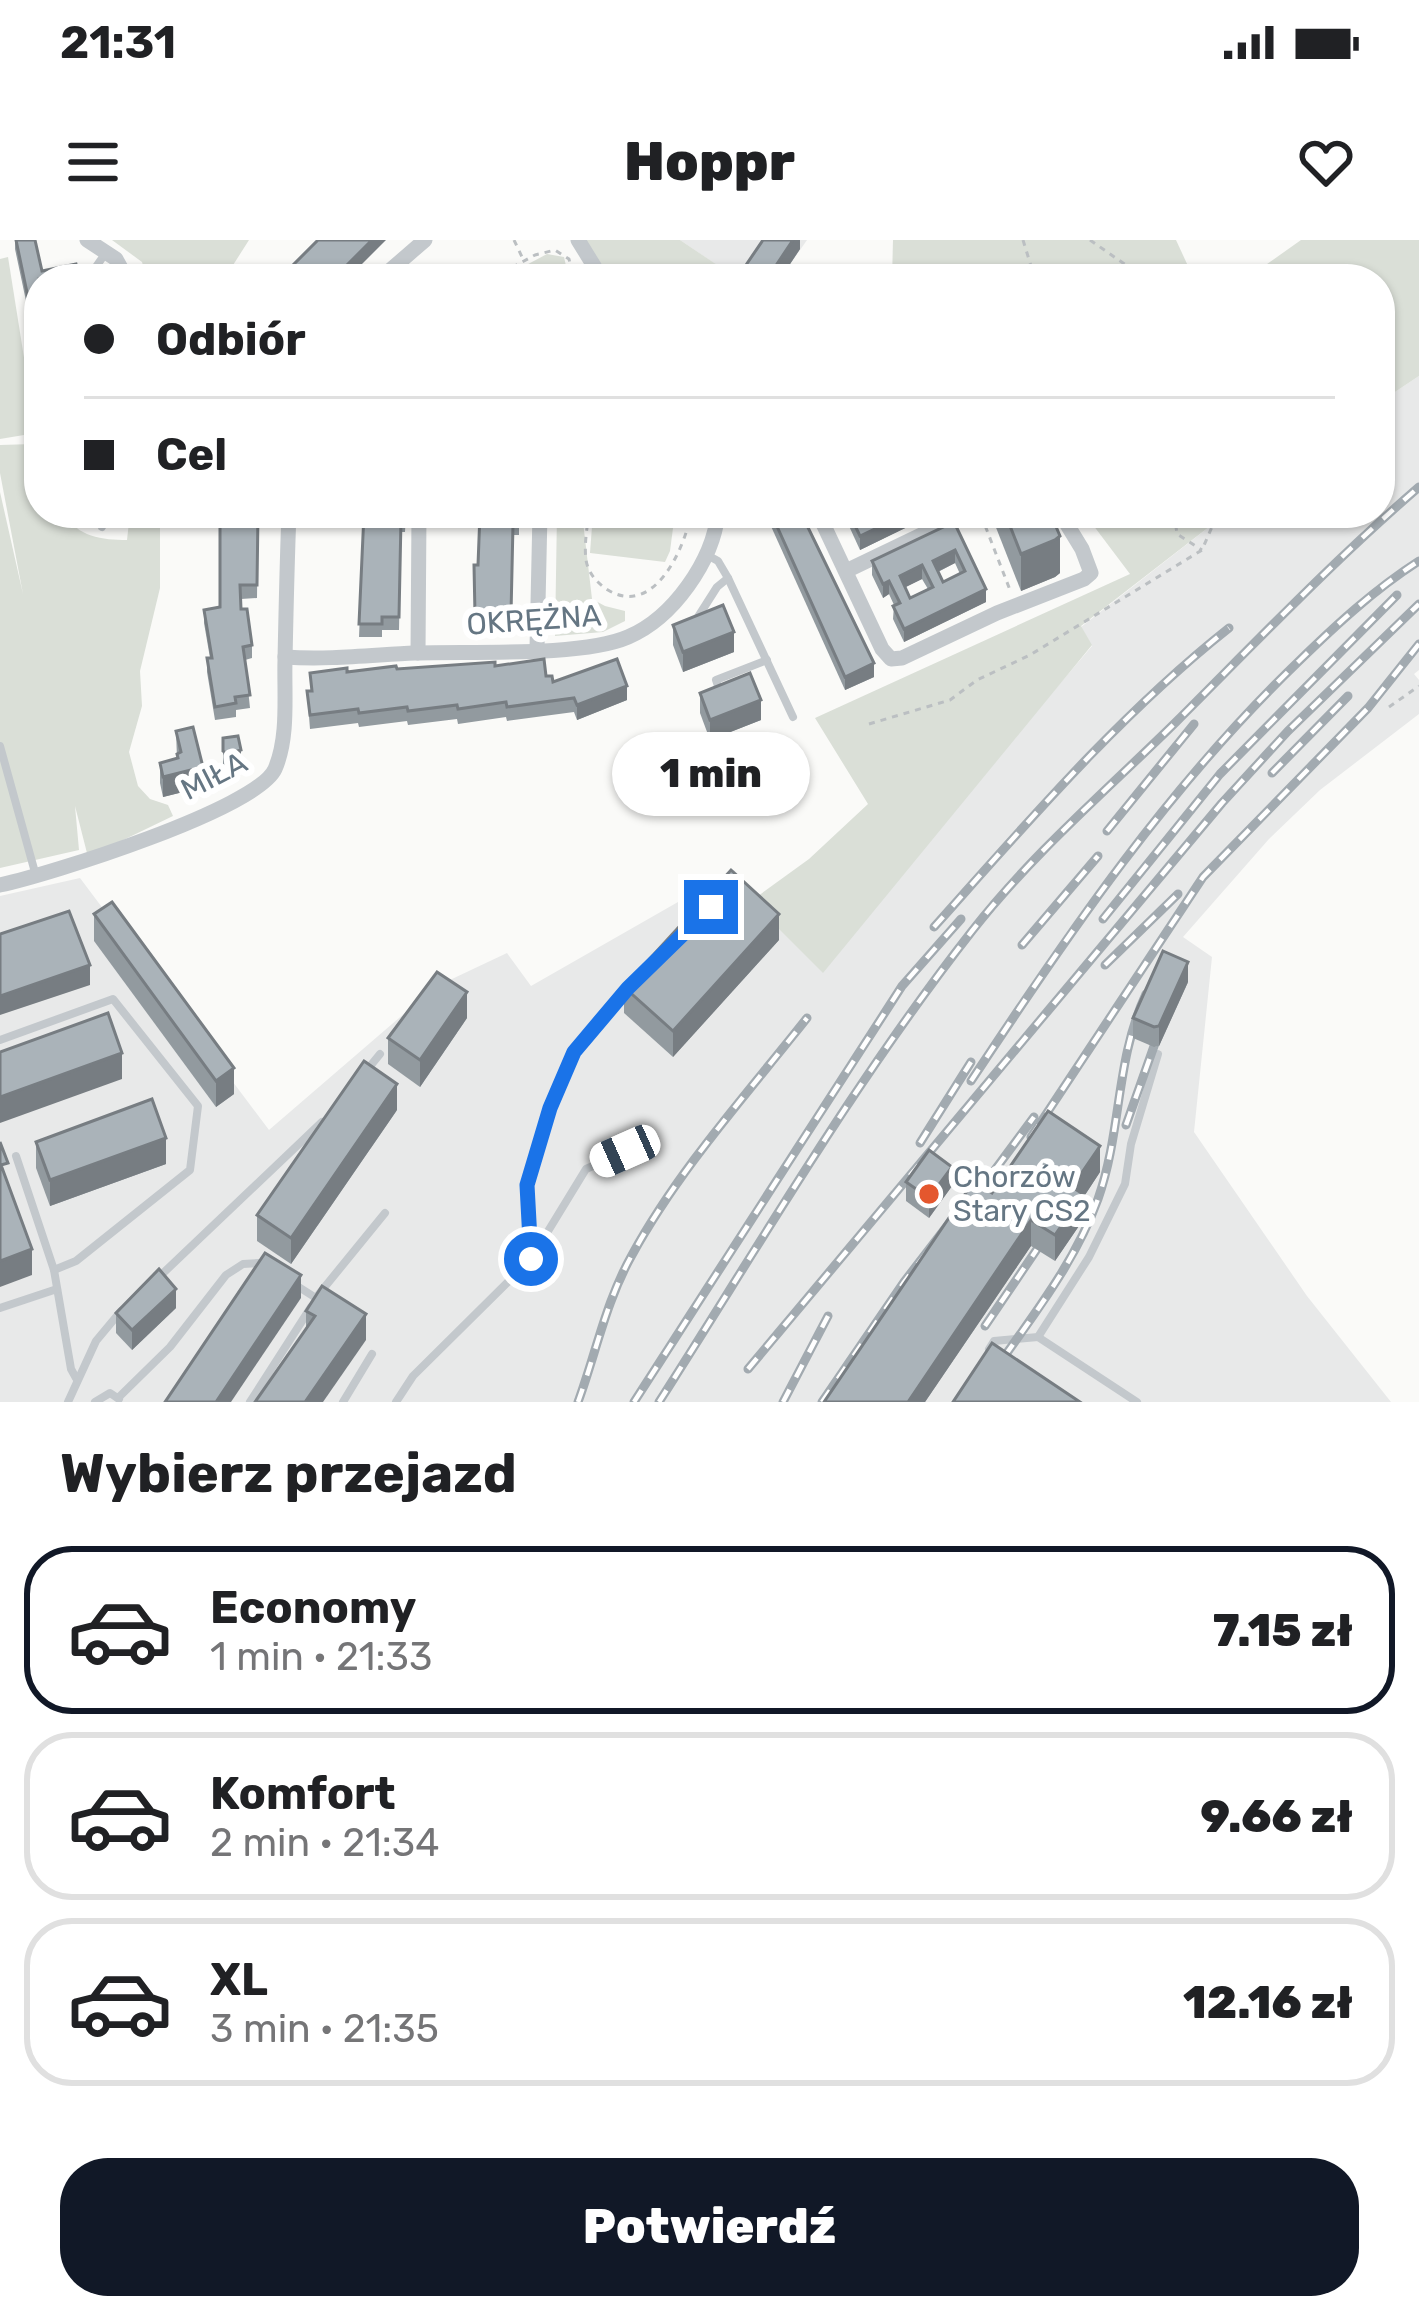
<!DOCTYPE html>
<html lang="pl">
<meta charset="utf-8">
<style>
:root{--surface:#fff;--page:#f6f6f6;--text:#202124;--muted:#757577;--line:#e0e0e0;--accent:#111827}
body{margin:0;font-family:Rubik,sans-serif;background:var(--page);color:var(--text);height:100vh;display:flex;flex-direction:column;font-size:45px;white-space:nowrap}
*{box-sizing:border-box;margin:0}
p{font-size:39px;color:var(--muted)}
.icon{flex:none;width:66px;height:66px;fill:none;stroke:currentColor;stroke-width:2;stroke-linecap:round;stroke-linejoin:round}
.map{position:relative;height:1162px;overflow:hidden}
.sheet{display:flex;flex-direction:column;background:var(--surface);flex:1}
.sheet>*{flex:none}
.banner{position:absolute;left:24px;top:24px;width:1371px;height:264px;border-radius:48px;box-shadow:0 3px 9px #0004;display:grid;align-content:center;height:264px;padding:0 60px;background:var(--surface)}
.end{position:absolute;width:54px;height:54px;margin:-27px;border:15px solid #1a73e8;background:#fff;box-shadow:0 0 0 6px #fff}
.from{border-radius:50%}
.bubble{position:absolute;height:84px;border-radius:42px;background:var(--surface);box-shadow:0 3px 9px #0004;font-size:39px;font-weight:800;line-height:84px;text-align:center}
.car{position:absolute;width:36px;height:72px;margin:-36px -18px;border-radius:15px;box-shadow:0 0 9px 3px #0007;background:linear-gradient(#fff 24%,#345 0 40%,#fff 0 76%,#345 0 86%,#fff 0)}
.banner b{display:flex;align-items:center;gap:42px;height:114px;font-size:45px}
.banner b+b{border-top:3px solid var(--line)}
.banner i{width:30px;height:30px;background:var(--text)}
ul{padding:0;list-style:none}
li{display:flex;align-items:center;gap:36px;height:168px;margin:0 24px 18px;padding:0 36px;border:6px solid var(--line);border-radius:48px}
li div{flex:1}
li b{display:block;font-size:45px}
li em{font-style:normal;font-weight:800}
li.on{border-color:var(--accent)}
li>.icon{width:108px;height:108px;stroke-width:1.5}
h2{padding:0 60px;font-size:54px;line-height:144px}
.primary-button{display:flex;gap:24px;margin-top:auto;padding:24px 60px}
.primary-button a{flex:1;height:138px;border-radius:48px;background:var(--accent);color:#fff;font-size:48px;font-weight:800;line-height:138px;text-align:center}
.status{display:flex;justify-content:space-between;align-items:center;height:84px;padding:0 60px;background:var(--surface);direction:ltr}
.status svg{height:33px;fill:currentColor}
header{display:flex;justify-content:space-between;align-items:center;height:156px;padding:0 60px;background:var(--surface);font-size:54px;font-weight:800}
.map>svg:first-child{display:block}
.built{fill:#e8e9e9}
.green{fill:#dadfd7}
.lines{fill:none;stroke-linecap:round;stroke-linejoin:round}
.path{stroke:#bbbfc2;stroke-width:3;stroke-dasharray:6 6;stroke-linecap:butt}
.service{stroke:#c3c8cc;stroke-width:8}
.minor{stroke:#c3c8cc;stroke-width:15}
.rail-casing{stroke:#a2aab0;stroke-width:9}
.rail{stroke:#fff;stroke-width:4.5;stroke-dasharray:14;stroke-linecap:butt}
.wall{fill:#929a9f;fill-rule:evenodd}
.shaded-wall{fill:#777d82}
.building{fill:#aab3b9;stroke:#777d82;stroke-width:3;fill-rule:evenodd}
.route{stroke:#1a73e8;stroke-width:15}
.poi-dot{fill:#e4572e;stroke:#fff;stroke-width:4.5}
.labels{text-anchor:middle;stroke-width:12;stroke-linejoin:round;paint-order:stroke}
.street-label{font-size:30px;fill:#657683;stroke:#fff}
.poi-label{font-size:30px;fill:#657683;stroke:#fff;text-anchor:start}
</style>
<div class="status"><b>21:31</b><svg viewBox="0 0 49 12"><path d="M0 12V9h3v3zM5 12V6h3v6zM10 12V3h3v9zM15 12V0h3v12zM26 1h20v11H26zM47 4h2v5h-2z"/></svg></div>
<header><svg class="icon" aria-label="menu" viewBox="0 0 24 24"><path d="M4 6h16M4 12h16M4 18h16"/></svg>Hoppr<svg class="icon" aria-label="heart" viewBox="0 0 24 24"><path d="M12 20l-8-8c-3-5 5-10 8-4 3-6 11-1 8 4z"/></svg></header>
<div class="map">
<svg width="1419" height="1162" viewBox="0 0 1419 1162">
<rect width="100%" height="100%" fill="#fafaf8"/>
<g class="built">
<path d="M680,0H807L780,39H737Z"/>
<path d="M1419,136V430L1414,434L1419,440V474L1320,550L1269,599L1183,697L1212,717L1194,892L1307,1056L1391,1162H0V656L80,638L269,890L435,747L507,713L531,746L734,630L821,724L1092,406L1081,387L1227,273H1380V162Z"/>
</g>
<g class="green">
<path d="M112,0H249L228,33L212,39H147L142,22Z"/>
<path d="M585,0H680L738,39H609Z"/>
<path d="M893,0H1176L1194,39H892Z"/>
<path d="M1301,0H1419V136L1380,162V39H1246Z"/>
<path d="M547,14L564,17L569,39H500Z"/>
<path d="M8,17L36,193L0,199V19Z"/>
<path d="M33,204L39,215V273H65C76,297 103,300 127,300L130,273H160V348L140,431L142,466L129,512L138,546L150,559L168,565L173,576L88,617L75,566L79,610L0,628V252L23,354L0,233V205Z"/>
<path d="M557,273H582L592,359L605,366L625,371V381L603,392L555,396Z"/>
<path d="M593,273H675L670,311L665,322L590,313Z"/>
<path d="M1084,273H1227L1081,386L1092,405L823,733L772,682L758,656L809,619L868,564L815,478L1130,334Z"/>
</g>
<g class="lines">
<g class="path">
<path d="M514,0L523,19"/>
<path d="M1023,0L1035,39"/>
<path d="M1090,0L1146,39"/>
<path d="M491,39L535,15L555,10L569,19L573,39"/>
<path d="M589,273C587,288 584,305 586,320C588,333 597,343 608,350C654,378 685,308 691,273"/>
<path d="M1174,273L1177,294L1202,310"/>
<path d="M981,275L1010,350"/>
<path d="M1389,467L1419,446"/>
<path d="M869,484L950,460L977,440L1030,415L1202,310L1218,273"/>
</g>
<g class="service">
<path d="M93,31L105,14"/>
<path d="M102,287L108,273"/>
<path d="M707,315L718,321L728,338L793,477"/>
<path d="M696,380L717,347L728,338"/>
<path d="M721,455L716,440L767,420"/>
<path d="M0,506L36,636"/>
<path d="M0,800L113,759L198,866L190,930L76,1021L54,1030"/>
<path d="M367,830L380,814"/>
<path d="M16,916L54,1030L71,1129L76,1138"/>
<path d="M531,1019L527,945L550,868L574,812L628,749"/>
<path d="M159,1037L322,882"/>
<path d="M294,1044L316,1058"/>
<path d="M319,1054L385,973"/>
<path d="M0,1068L57,1049"/>
<path d="M1038,1097L1137,1162"/>
<path d="M989,1109L994,1101L1038,1097L1089,1017L1125,944L1131,904L1158,814"/>
<path d="M118,1158L170,1107L226,1035L243,1024L259,1023L266,1027"/>
<path d="M68,1162L96,1101L121,1071"/>
<path d="M95,1162L110,1153L119,1159"/>
<path d="M250,1162L311,1067"/>
<path d="M343,1162L372,1114"/>
<path d="M396,1162L413,1136L531,1019L586,929L625,912"/>
</g>
<g class="minor">
<path d="M87,0L116,19L127,39"/>
<path d="M578,0L602,39"/>
<path d="M380,39L425,0"/>
<path d="M818,273L882,409L891,419L902,418L997,373L1084,339L1091,333L1082,309L1060,273"/>
<path d="M846,331L967,273"/>
<path d="M537,409L540,273"/>
<path d="M418,413L419,273"/>
<path d="M285,417C328,420 372,415 415,413C470,411 582,417 628,397C673,378 713,321 718,273"/>
<path d="M0,645C48,635 257,569 275,529C289,497 284,454 285,420C286,371 287,322 289,273"/>
</g>
<g class="rail-casing">
<g id="rail">
<path d="M1272,533L1348,456"/>
<path d="M1107,591L1194,484"/>
<path d="M1103,679L1220,534L1397,355"/>
<path d="M934,687C1026,584 1120,474 1229,388"/>
<path d="M1022,705L1098,616"/>
<path d="M1105,725L1178,654"/>
<path d="M971,841C1070,691 1169,546 1299,421C1336,385 1375,349 1419,321"/>
<path d="M1126,885L1164,778"/>
<path d="M1031,897L1203,637L1368,468L1419,404"/>
<path d="M920,903L971,822"/>
<path d="M963,973L1034,877"/>
<path d="M985,1086L1054,984"/>
<path d="M748,1129L1222,563L1288,491L1419,364"/>
<path d="M578,1162C596,1113 606,1061 632,1015C679,929 747,854 807,778"/>
<path d="M634,1162L902,746L961,679"/>
<path d="M659,1162C760,1004 856,839 972,691C1032,614 1107,550 1176,482C1258,400 1331,323 1419,247"/>
<path d="M783,1162L828,1076"/>
<path d="M822,1162L904,1042L957,973"/>
<path d="M973,1162C1016,1096 1071,1034 1098,959C1122,891 1115,821 1146,754"/>
</g>
</g>
<use href="#rail" class="rail"/>
</g>
<g class="wall">
<path d="M15,0H35L29,75L15,9Z"/>
<path d="M800,0V9L780,39H746V25Z"/>
<path d="M258,273L257,358L241,359V369L252,405V418L245,420L250,468L236,470V477L215,480L207,432V418H210L204,383V370L220,367Z"/>
<path d="M364,273H406L405,292H401L399,390H382V397H359Z"/>
<path d="M480,273H519V295H514L513,304L511,394L475,395L474,325H478Z"/>
<path d="M765,273H801L874,437L845,450Z"/>
<path d="M849,273H936L860,310L849,286Z"/>
<path d="M995,273H1047L1060,333L1055,337L1021,351L995,285Z"/>
<path d="M954,282L986,362L904,402L893,379L894,365L889,354L883,358L872,335V321ZM955,323L960,334L943,342L938,332ZM922,339L928,349L910,358L905,347Z"/>
<path d="M673,385L734,412L683,432L673,405Z"/>
<path d="M495,426L546,436L553,442L627,460L577,480L574,472L507,481L506,477L458,484L457,479L408,485L407,481L359,487L358,483L310,489L307,451H311L310,433Z"/>
<path d="M700,453L761,480L710,500L700,473Z"/>
<path d="M176,491L203,547L163,557L160,543V523L177,519Z"/>
<path d="M223,498L241,523L227,527L223,524Z"/>
<path d="M94,674L234,854L216,867L94,701Z"/>
<path d="M779,700L673,817L624,773V747Z"/>
<path d="M1188,742L1159,806L1154,807L1133,798V778Z"/>
<path d="M467,778L420,847L388,824V798Z"/>
<path d="M397,870L291,1024L257,1001V975Z"/>
<path d="M36,902L166,924L50,966L36,928Z"/>
<path d="M1100,932L1083,958V980L1055,1021L1031,1006L925,1162H824L992,953Z"/>
<path d="M906,942L952,946L929,978L906,961Z"/>
<path d="M176,1068L132,1110L116,1093V1073Z"/>
<path d="M306,1071L366,1100L306,1088Z"/>
</g>
<g class="shaded-wall">
<path d="M372,0H386L347,39H333Z"/>
<path d="M793,0H800V9L780,39H767Z"/>
<path d="M39,60V73L29,75V62Z"/>
<path d="M908,273H936L860,310V296Z"/>
<path d="M1060,296V333L1055,337L1021,351V314Z"/>
<path d="M955,310V323L933,334V321Z"/>
<path d="M922,325V339L900,350V336Z"/>
<path d="M889,341V354L883,358V344Z"/>
<path d="M986,349V362L904,402V389Z"/>
<path d="M734,392V412L683,432V412Z"/>
<path d="M874,423V437L845,450V437Z"/>
<path d="M627,446V460L577,480V465Z"/>
<path d="M761,460V480L710,500V480Z"/>
<path d="M241,510V523L227,527V514Z"/>
<path d="M203,527V547L163,557V537Z"/>
<path d="M779,674V700L673,817V791Z"/>
<path d="M1188,722V742L1159,806V786Z"/>
<path d="M90,725V745L0,775V756Z"/>
<path d="M467,752V778L420,847V820Z"/>
<path d="M122,813V839L0,883V857Z"/>
<path d="M234,828V854L216,867V841Z"/>
<path d="M397,844V870L291,1024V998Z"/>
<path d="M166,898V924L50,966V940Z"/>
<path d="M1100,906V932L1083,958V980L1055,1021V995L1072,947Z"/>
<path d="M952,927V946L929,978V958Z"/>
<path d="M1031,980V1006L925,1162H908Z"/>
<path d="M32,1009V1035L0,1047V1021Z"/>
<path d="M301,1035V1058L231,1162H216Z"/>
<path d="M176,1049V1068L132,1110V1090Z"/>
<path d="M366,1074V1100L323,1162H305Z"/>
</g>
<g class="building">
<path d="M16,0H35L42,31L76,24L80,39H39V60L29,62Z"/>
<path d="M318,0H372L333,39H324L318,34L313,39H279Z"/>
<path d="M763,0H793L767,39L746,25Z"/>
<path d="M220,273H258L257,345H240L241,369H247L252,405L243,407L250,455L235,457L236,463L215,467L207,418H212L204,370L220,367Z"/>
<path d="M364,273H405V279H401L399,377H382V384H359Z"/>
<path d="M480,273H519V275L514,276L513,284L511,374L475,375L474,325H478Z"/>
<path d="M771,273H801L874,423L845,437Z"/>
<path d="M849,273H908L860,296Z"/>
<path d="M1005,273H1045L1049,284L1054,282L1060,296L1055,300L1021,314Z"/>
<path d="M954,282L986,349L904,389L893,366L900,363L889,341L883,344L872,321ZM955,310L965,331L943,342L933,321ZM922,325L933,347L910,358L900,336Z"/>
<path d="M723,365L734,392L683,412L673,385Z"/>
<path d="M544,419L546,436H552L553,442L617,419L627,446L577,465L574,458L507,467L506,462L458,469L457,465L408,471L407,467L359,473L358,469L310,475L307,451H312L310,433L347,428V432L396,426L397,429L495,422V426Z"/>
<path d="M750,433L761,460L710,480L700,453Z"/>
<path d="M193,487L203,527L163,537L160,523L178,518L177,514L181,512L176,491Z"/>
<path d="M238,496L241,510L227,514L223,511V498Z"/>
<path d="M731,630L779,674L673,791L624,747Z"/>
<path d="M112,662L234,828L216,841L94,674Z"/>
<path d="M69,671L90,725L0,756V694Z"/>
<path d="M1163,711L1188,722L1159,786L1154,787L1133,778Z"/>
<path d="M437,732L467,752L420,820L388,798Z"/>
<path d="M108,773L122,813L0,857V812Z"/>
<path d="M364,821L397,844L291,998L257,975Z"/>
<path d="M152,859L166,898L50,940L36,902Z"/>
<path d="M1048,871L1100,906L1072,947L1083,954L1055,995L1031,980L908,1162H824L974,941L992,953Z"/>
<path d="M0,902L8,923L1,925L32,1009L0,1021Z"/>
<path d="M929,910L952,927L929,958L906,942Z"/>
<path d="M265,1013L301,1035L216,1162H165Z"/>
<path d="M159,1029L176,1049L132,1090L116,1073Z"/>
<path d="M322,1046L366,1074L305,1162H255L315,1076L306,1071Z"/>
<path d="M992,1103L1080,1162H953Z"/>
</g>
<g class="lines">
<path class="route" d="M531,1019L527,945L550,868L574,812L628,748L711,667"/>
</g>
<circle class="poi-dot" cx="929" cy="954" r="12"/>
<g class="labels">
<g class="street-label">
<text transform="translate(534 380) rotate(-4)" y="10">OKRĘŻNA</text>
<text transform="translate(214 536) rotate(-27)" y="10">MIŁA</text>
</g>
<g class="poi-label">
<text x="953" y="947">Chorzów<tspan x="953" dy="34">Stary CS2</tspan></text>
</g>
</g>
</svg>
<i class="end from" style="left:531px;top:1019px"></i>
<i class="end" style="left:711px;top:667px"></i>
<div class="bubble" style="left:612px;top:492px;width:198px">1 min</div>
<i class="car" style="left:625px;top:911px;rotate:246deg"></i>
<div class="banner">
<b><i class="from"></i>Odbiór</b>
<b><i></i>Cel</b>
</div>
</div>
<section class="sheet">
<h2>Wybierz przejazd</h2>
<ul>
<li class="on"><svg class="icon" aria-label="car" viewBox="0 0 24 24"><path d="M5 17H2v-5l4-1 3-4h7l3 4 3 1v5h-3M9 17h6M6 11h13"/><circle cx="7" cy="17" r="2"/><circle cx="17" cy="17" r="2"/></svg><div><b>Economy</b><p>1 min · 21:33</p></div><em>7.15 zł</em></li>
<li><svg class="icon" aria-label="car" viewBox="0 0 24 24"><path d="M5 17H2v-5l4-1 3-4h7l3 4 3 1v5h-3M9 17h6M6 11h13"/><circle cx="7" cy="17" r="2"/><circle cx="17" cy="17" r="2"/></svg><div><b>Komfort</b><p>2 min · 21:34</p></div><em>9.66 zł</em></li>
<li><svg class="icon" aria-label="car" viewBox="0 0 24 24"><path d="M5 17H2v-5l4-1 3-4h7l3 4 3 1v5h-3M9 17h6M6 11h13"/><circle cx="7" cy="17" r="2"/><circle cx="17" cy="17" r="2"/></svg><div><b>XL</b><p>3 min · 21:35</p></div><em>12.16 zł</em></li>
</ul>
<div class="primary-button"><a>Potwierdź</a></div>
</section>
